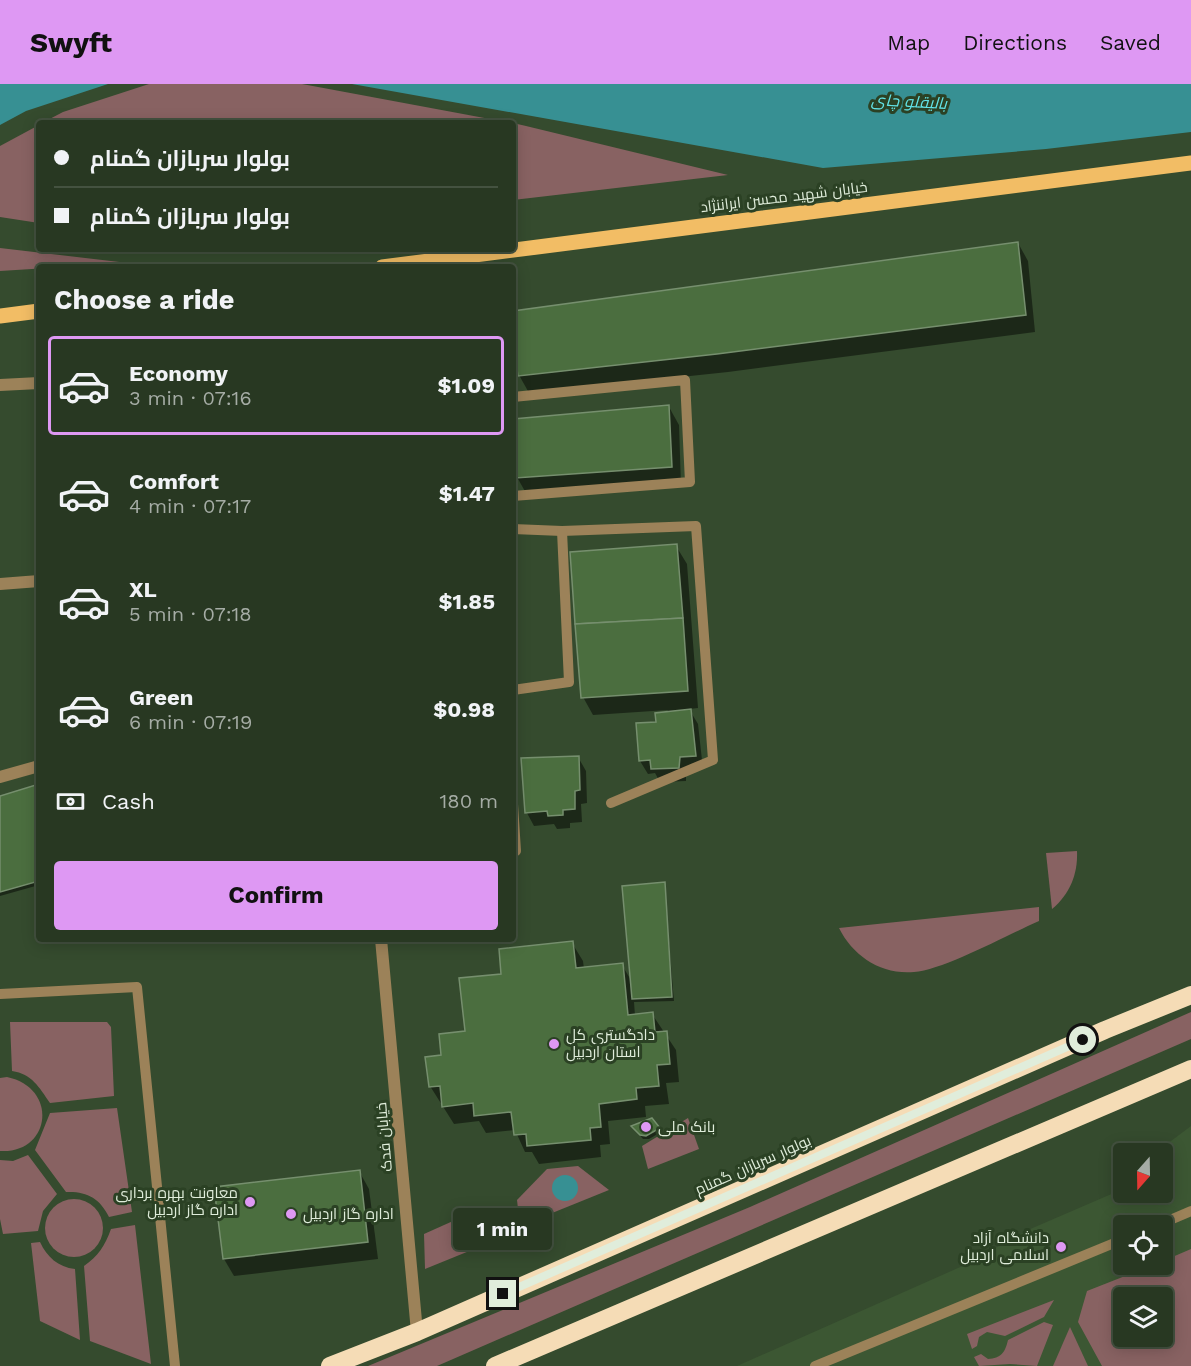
<!DOCTYPE html>
<meta charset="utf-8">
<style>
:root{--surface:#283822;--page:#303f2a;--text:#f1f3f6;--muted:#a5aca5;--line:#445240;--accent:#de98f3}
body{margin:0;font-family:"Work Sans",Cairo,sans-serif;background:var(--page);color:var(--text);height:100vh;display:flex;flex-direction:column;font-size:22px;white-space:nowrap}
*{box-sizing:border-box;margin:0}
p{font-size:20px;color:var(--muted)}
.icon{flex:none;width:33px;height:33px;fill:none;stroke:currentColor;stroke-width:2;stroke-linecap:round;stroke-linejoin:round}
.map{position:relative;flex:1;overflow:hidden}
.drawer{position:absolute;left:36px;top:180px;width:480px;height:678px;display:flex;flex-direction:column;background:var(--surface);border-radius:6px;box-shadow:0 3px 15px #0003,0 0 0 2px var(--line)}
.drawer>*{flex:none}
.hud{position:absolute;left:36px;top:36px;width:480px;height:132px;border-radius:6px;box-shadow:0 3px 15px #0003,0 0 0 2px var(--line);display:grid;align-content:center;height:132px;padding:0 18px;background:var(--surface)}
.needle{width:39px;rotate:200deg}
.controls{position:absolute;left:1113px;top:1059px;display:grid;gap:12px}
.controls a{display:grid;place-items:center;width:60px;height:60px;border-radius:6px;background:var(--surface);box-shadow:0 3px 15px #0003,0 0 0 2px var(--line);font-size:30px}
.end{position:absolute;width:27px;height:27px;margin:-14px;border:8px solid #e0eddb;background:#111;box-shadow:0 0 0 3px #111}
.from{border-radius:50%}
.bubble{position:absolute;height:42px;border-radius:6px;background:var(--surface);box-shadow:0 3px 15px #0003,0 0 0 2px var(--line);font-size:20px;font-weight:700;line-height:42px;text-align:center}
.hud b{display:flex;align-items:center;gap:21px;height:57px;font-size:22px}
.hud b+b{border-top:2px solid var(--line)}
.hud i{width:15px;height:15px;background:var(--text)}
ul{padding:0;list-style:none}
li{display:flex;align-items:center;gap:18px;height:99px;margin:0 12px 9px;padding:0 6px;border:3px solid transparent;border-radius:6px}
li div{flex:1}
li b{display:block;font-size:22px}
li em{font-style:normal;font-weight:700}
li.on{border-color:var(--accent)}
li>.icon{width:54px;height:54px;stroke-width:1.5}
h2{padding:0 18px;font-size:27px;line-height:72px}
.pay{display:flex;align-items:center;gap:15px;height:66px;padding:0 18px;font-size:22px}
.pay p{margin-inline-start:auto}
.cta{display:flex;gap:12px;margin-top:auto;padding:12px 18px}
.cta a{flex:1;height:69px;border-radius:6px;background:var(--accent);color:#111;font-size:24px;font-weight:700;line-height:69px;text-align:center}
header{display:flex;align-items:center;gap:36px;box-sizing:border-box;height:84px;padding:0 30px;background:var(--accent);color:#111}
header strong{font-size:28px}
nav{display:flex;gap:33px;margin-inline-start:auto;font-size:21px}
.map>svg:first-child{display:block}
.built{fill:#3c5733;fill-rule:evenodd}
.green{fill:#886262;fill-rule:evenodd}
.water{fill:#379093}
.shadow{fill:#0007}
.building{fill:#4b6e3f;stroke:#768f6e;stroke-width:1.5}
.lines{fill:none;stroke-linecap:round;stroke-linejoin:round}
.lane{stroke:#9c8259;stroke-width:10}
.street{stroke:#9c8259;stroke-width:12}
.primary{stroke:#f2bd65;stroke-width:15}
.highway{stroke:#f5dcb6;stroke-width:18}
.route{stroke:#e0eddb;stroke-width:8}
.poi-dot{fill:#de98f3;stroke:#2b4124;stroke-width:2}
.labels{text-anchor:middle;stroke-width:6;stroke-linejoin:round;paint-order:stroke}
.street-label{font-size:15px;fill:#e0eddb;stroke:#2b4124}
.poi-label{font-size:15px;fill:#e0eddb;stroke:#2b4124;text-anchor:start}
.water-label{font-size:16px;font-style:italic;fill:#62e3e7;stroke:#2b4124}
</style>
<header>
<strong>Swyft</strong>
<nav><a>Map</a><a>Directions</a><a>Saved</a></nav>
</header>
<div class="map">
<svg width="1191" height="1282" viewBox="0 0 1191 1282">
<rect width="100%" height="100%" fill="#354b2e"/>
<path class="built" d="M1191,1042V1282H737L967,1180L1028,1146L1123,1105L1124,1108H1162V1069L1167,1060ZM1124,1142H1162V1180H1124ZM1124,1214H1162V1252H1124Z"/>
<g class="green">
<path d="M149,0H302L511,39H42L63,28Z"/>
<path d="M513,39L526,42L728,91L513,116Z"/>
<path d="M39,41V139L0,133V62Z"/>
<path d="M0,164L128,179L0,187Z"/>
<path d="M1077,767C1078,790 1070,810 1052,825L1046,769Z"/>
<path d="M1039,823V837C1009,850 944,886 914,888C881,891 853,872 839,844Z"/>
<path d="M1191,928V955L437,1282H368L750,1123Z"/>
<path d="M10,938H107L111,943L114,1012L50,1019C39,1003 32,990 12,987Z"/>
<path d="M7,993C59,1004 51,1070 0,1067V994Z"/>
<path d="M117,1024L132,1128L109,1133C100,1114 86,1107 66,1108L35,1066L50,1029Z"/>
<path d="M688,1034L699,1065L648,1085L642,1062Z"/>
<path d="M28,1071L57,1110L43,1127L38,1147L3,1150L0,1135V1076L13,1077Z"/>
<path d="M578,1082L609,1106L520,1142L517,1116L547,1085Z"/>
<circle cx="74" cy="1144" r="29"/>
<path d="M482,1124L484,1161L425,1185L424,1150Z"/>
<path d="M135,1141L151,1280L90,1257L84,1182C98,1172 105,1162 111,1145Z"/>
<path d="M40,1158C47,1173 58,1183 75,1185L80,1256L40,1237L31,1159Z"/>
<path d="M1191,1165V1282H1102L1078,1238L1087,1207L1153,1181L1162,1180L1163,1177ZM1124,1214H1162V1252H1124Z"/>
<path d="M1054,1216L1044,1233L1005,1252L987,1248L979,1253L977,1262L972,1265L967,1250Z"/>
<path d="M1044,1238L1053,1241L1037,1282L1010,1280L979,1282L974,1273L981,1270L988,1275C1001,1274 1005,1269 1008,1256Z"/>
<path d="M1070,1243L1088,1282H1053Z"/>
</g>
<g class="water">
<path d="M0,0H108L26,27L0,41Z"/>
<path d="M352,0H1191V48L1046,65L823,84Z"/>
<circle cx="565" cy="1104" r="13"/>
</g>
<g class="shadow">
<path d="M1018,159L1028,177L1035,248L728,288L529,309L519,291L513,229Z"/>
<path d="M669,323L679,341L681,401L527,411L517,393Z"/>
<path d="M676,462L687,480L698,624L689,625L698,640L703,685L686,686V697L660,698L655,689L648,690L640,677L658,639L668,626L593,631L583,613Z"/>
<path d="M578,673L586,687L587,719L581,720L582,738L570,739V744L557,745L554,740L534,742L527,729Z"/>
<path d="M39,702V801L0,812V713Z"/>
<path d="M664,800L674,917L634,918L635,932L652,930L676,966L679,998L666,999L669,1020L645,1022L646,1033L608,1037L610,1060L600,1061L601,1073L539,1080L532,1068H525L515,1046L486,1049L479,1037L454,1040L430,1002L443,973L467,948L503,891L572,859L583,877L584,885L622,881L632,898Z"/>
<path d="M651,1036L661,1048L649,1055H643L633,1043Z"/>
<path d="M359,1087L369,1105L378,1175L234,1192L224,1175Z"/>
</g>
<g class="building">
<path d="M1018,158L1026,231L717,270L518,292L513,258V227Z"/>
<path d="M669,321L672,383L515,394L513,335Z"/>
<path d="M677,460L683,534L575,540L570,468Z"/>
<path d="M683,534L688,607L581,614L575,540Z"/>
<path d="M691,625L696,672L680,673L679,684L651,685L650,676L639,677L636,639L656,638L655,629Z"/>
<path d="M579,672L580,706L575,707V725L563,726V731L548,732L547,727L525,729L521,674Z"/>
<path d="M39,700V797L0,808V712Z"/>
<path d="M665,798L672,913L632,915L622,802Z"/>
<path d="M573,857L576,884L623,879L628,931L653,928L655,948L667,947L670,980L657,981L659,1002L636,1004L637,1015L599,1020L601,1043L590,1044L591,1056L527,1062L526,1050L514,1051L511,1028L474,1032L473,1019L442,1023L440,1002L429,1003L425,973L441,971L439,950L465,947L459,894L501,890L499,865Z"/>
<path d="M652,1034L660,1044L646,1052L640,1051L631,1042Z"/>
<path d="M360,1086L368,1158L223,1175L214,1103Z"/>
</g>
<g class="lines">
<g class="lane">
<path d="M513,313L685,296L690,398L513,412"/>
<path d="M513,445L562,447L696,442L713,676L611,719"/>
<path d="M513,606L569,598L562,447"/>
<path d="M513,720L516,767"/>
<path d="M0,910L137,903L175,1282"/>
<path d="M1156,1142L1191,1127"/>
<path d="M815,1282L1124,1155"/>
</g>
<g class="street">
<path d="M0,301L39,299"/>
<path d="M0,500L39,497"/>
<path d="M0,693L39,682"/>
<path d="M381,855L417,1248"/>
</g>
<g class="primary">
<path d="M382,183L1191,79"/>
<path d="M0,232L39,227"/>
</g>
<g class="highway">
<path d="M330,1282L417,1248L1105,946L1191,911"/>
<path d="M495,1282L1191,985"/>
</g>
</g>
<g class="lines">
<path class="route" d="M503,1210L1083,956"/>
</g>
<g class="poi-dot">
<circle cx="554" cy="960" r="6"/>
<circle cx="646" cy="1043" r="6"/>
<circle cx="250" cy="1118" r="6"/>
<circle cx="291" cy="1130" r="6"/>
<circle cx="1061" cy="1163" r="6"/>
</g>
<g class="labels">
<g class="street-label">
<text transform="translate(784 113) rotate(-7)" y="5">خیابان شهید محسن ایراننژاد</text>
<text transform="translate(384 1053) rotate(-95)" y="5">خیابان فدک</text>
<text transform="translate(753 1081) rotate(-24)" y="5">بولوار سربازان گمنام</text>
</g>
<g class="poi-label">
<text x="566" y="956">دادگستری کل<tspan x="566" dy="17">استان اردبیل</tspan></text>
<text x="658" y="1048">بانک ملی</text>
<text x="238" y="1114" text-anchor="end">معاونت بهره برداری<tspan x="238" dy="17">اداره گاز اردبیل</tspan></text>
<text x="303" y="1135">اداره گاز اردبیل</text>
<text x="1049" y="1159" text-anchor="end">دانشگاه آزاد<tspan x="1049" dy="17">اسلامی اردبیل</tspan></text>
</g>
<g class="water-label">
<text transform="translate(909 17) rotate(3)" y="6">بالیقلو چای</text>
</g>
</g>
</svg>
<div class="controls">
<a><svg class="needle" viewBox="-14 -14 28 28"><path d="M0-13l5 13h-10z" fill="#e53935"/><path d="M0 13l5-13h-10z" fill="#a5aca5"/></svg></a>
<a><svg class="icon" aria-label="locate" viewBox="0 0 24 24"><circle cx="12" cy="12" r="6"/><path d="M12 2v4M12 18v4M2 12h4M18 12h4"/></svg></a>
<a><svg class="icon" aria-label="layers" viewBox="0 0 24 24"><path d="M12 4l9 5-9 5-9-5zM3 14l9 5 9-5"/></svg></a>
</div>
<i class="end from" style="left:1083px;top:956px"></i>
<i class="end" style="left:503px;top:1210px"></i>
<div class="bubble" style="left:453px;top:1124px;width:99px">1 min</div>
<div class="hud">
<b><i class="from"></i>بولوار سربازان گمنام</b>
<b><i></i>بولوار سربازان گمنام</b>
</div>
<section class="drawer">
<h2>Choose a ride</h2>
<ul>
<li class="on"><svg class="icon" aria-label="car" viewBox="0 0 24 24"><path d="M5 17H2v-5l4-1 3-4h7l3 4 3 1v5h-3M9 17h6M6 11h13"/><circle cx="7" cy="17" r="2"/><circle cx="17" cy="17" r="2"/></svg><div><b>Economy</b><p>3 min · 07:16</p></div><em>$1.09</em></li>
<li><svg class="icon" aria-label="car" viewBox="0 0 24 24"><path d="M5 17H2v-5l4-1 3-4h7l3 4 3 1v5h-3M9 17h6M6 11h13"/><circle cx="7" cy="17" r="2"/><circle cx="17" cy="17" r="2"/></svg><div><b>Comfort</b><p>4 min · 07:17</p></div><em>$1.47</em></li>
<li><svg class="icon" aria-label="car" viewBox="0 0 24 24"><path d="M5 17H2v-5l4-1 3-4h7l3 4 3 1v5h-3M9 17h6M6 11h13"/><circle cx="7" cy="17" r="2"/><circle cx="17" cy="17" r="2"/></svg><div><b>XL</b><p>5 min · 07:18</p></div><em>$1.85</em></li>
<li><svg class="icon" aria-label="car" viewBox="0 0 24 24"><path d="M5 17H2v-5l4-1 3-4h7l3 4 3 1v5h-3M9 17h6M6 11h13"/><circle cx="7" cy="17" r="2"/><circle cx="17" cy="17" r="2"/></svg><div><b>Green</b><p>6 min · 07:19</p></div><em>$0.98</em></li>
</ul>
<div class="pay"><svg class="icon" aria-label="cash" viewBox="0 0 24 24"><path d="M3 7h18v10H3z"/><circle cx="12" cy="12" r="2"/></svg>Cash<p>180 m</p></div>
<div class="cta"><a>Confirm</a></div>
</section>
</div>
